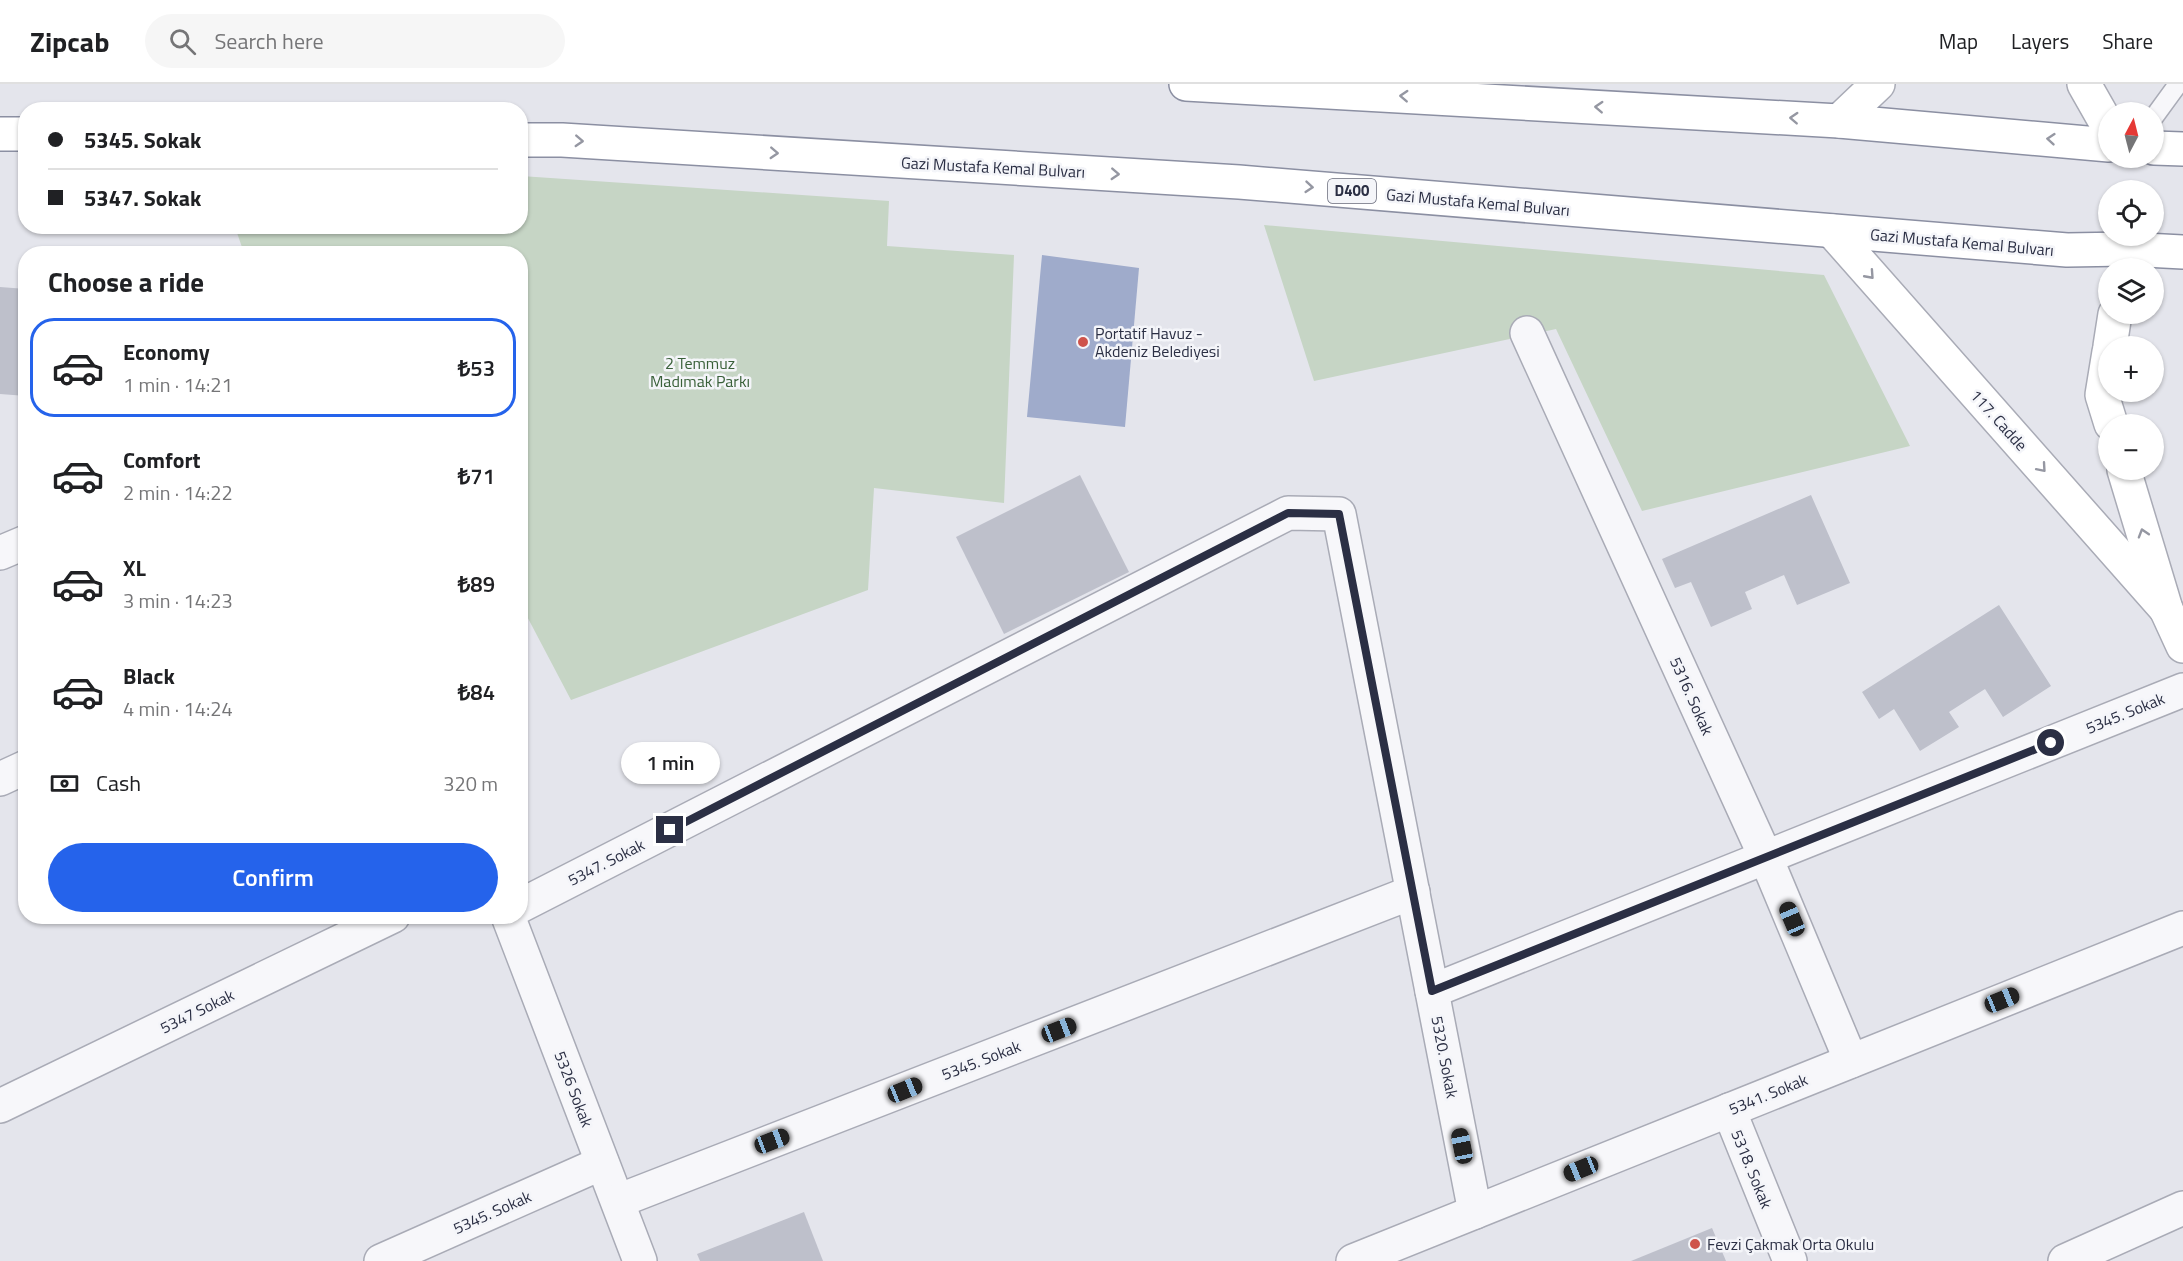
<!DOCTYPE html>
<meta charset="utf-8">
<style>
:root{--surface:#fff;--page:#f6f6f6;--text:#202124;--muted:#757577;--line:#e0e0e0;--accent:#2563eb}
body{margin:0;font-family:"Titillium Web",sans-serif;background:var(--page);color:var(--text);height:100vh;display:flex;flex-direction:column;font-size:22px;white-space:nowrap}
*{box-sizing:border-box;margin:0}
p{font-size:20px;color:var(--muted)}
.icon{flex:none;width:33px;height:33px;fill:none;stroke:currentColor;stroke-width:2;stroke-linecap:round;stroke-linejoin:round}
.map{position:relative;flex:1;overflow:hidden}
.sheet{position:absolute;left:18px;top:162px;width:510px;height:678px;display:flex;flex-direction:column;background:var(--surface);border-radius:24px;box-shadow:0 2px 4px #0004}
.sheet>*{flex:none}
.guide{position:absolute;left:18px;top:18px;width:510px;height:132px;border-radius:24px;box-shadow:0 2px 4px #0004;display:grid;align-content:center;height:132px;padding:0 30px;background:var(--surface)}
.needle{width:39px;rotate:7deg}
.fabs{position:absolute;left:2098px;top:18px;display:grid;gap:12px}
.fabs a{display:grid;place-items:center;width:66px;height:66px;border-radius:50%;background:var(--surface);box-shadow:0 2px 4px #0004;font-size:30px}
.end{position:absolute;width:27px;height:27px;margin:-14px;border:8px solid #2b2f44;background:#fff;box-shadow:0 0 0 3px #fff}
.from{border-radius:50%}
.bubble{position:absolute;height:42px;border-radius:21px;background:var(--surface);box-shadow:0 2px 4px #0004;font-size:20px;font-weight:600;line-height:42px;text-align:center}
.car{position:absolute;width:18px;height:36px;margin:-18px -9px;border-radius:8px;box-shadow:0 0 4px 2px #0007;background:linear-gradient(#222 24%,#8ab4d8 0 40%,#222 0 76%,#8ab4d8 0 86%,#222 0)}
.guide b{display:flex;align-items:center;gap:21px;height:57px;font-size:22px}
.guide b+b{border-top:2px solid var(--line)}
.guide i{width:15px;height:15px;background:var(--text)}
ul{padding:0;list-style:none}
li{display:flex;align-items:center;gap:18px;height:99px;margin:0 12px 9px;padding:0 18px;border:3px solid transparent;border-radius:24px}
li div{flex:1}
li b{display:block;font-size:22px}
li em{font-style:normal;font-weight:600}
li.active{border-color:var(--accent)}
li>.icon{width:54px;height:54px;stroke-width:1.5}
h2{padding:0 30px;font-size:27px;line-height:72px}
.pay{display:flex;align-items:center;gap:15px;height:66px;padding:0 30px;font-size:22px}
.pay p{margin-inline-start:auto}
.button{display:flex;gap:12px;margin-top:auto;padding:12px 30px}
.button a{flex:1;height:69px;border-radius:36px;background:var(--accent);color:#fff;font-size:24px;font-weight:600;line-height:69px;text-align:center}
header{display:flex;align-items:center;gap:36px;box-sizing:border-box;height:84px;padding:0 30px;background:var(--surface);border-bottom:2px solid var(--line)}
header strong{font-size:28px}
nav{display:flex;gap:33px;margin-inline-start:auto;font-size:21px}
.search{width:420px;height:54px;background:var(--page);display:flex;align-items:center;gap:15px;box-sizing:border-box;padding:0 21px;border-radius:33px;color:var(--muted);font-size:22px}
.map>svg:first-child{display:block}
.green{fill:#c6d5c5}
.water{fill:#9fabcb}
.building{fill:#bec0cb}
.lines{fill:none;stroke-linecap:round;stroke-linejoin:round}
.lane-casing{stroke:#a9abb6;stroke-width:21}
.street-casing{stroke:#a9abb6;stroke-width:36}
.secondary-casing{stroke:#a9abb6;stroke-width:36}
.highway-casing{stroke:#8b8fa2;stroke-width:36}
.lane{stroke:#f7f7fa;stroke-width:18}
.street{stroke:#f7f7fa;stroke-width:33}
.secondary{stroke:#fff;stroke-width:33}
.highway{stroke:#fff;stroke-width:33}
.oneway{stroke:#9597a2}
.route{stroke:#2b2f44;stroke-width:8}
.poi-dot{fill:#ce534b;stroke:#f4f5f9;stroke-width:2}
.labels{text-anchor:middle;stroke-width:5;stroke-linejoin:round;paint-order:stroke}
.shield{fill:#f4f5f9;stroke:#676a7a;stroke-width:1.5}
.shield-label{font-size:15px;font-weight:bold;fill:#2b2f44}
.street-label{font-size:16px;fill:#2b2f44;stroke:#f4f5f9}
.poi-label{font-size:16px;fill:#2b2f44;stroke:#f4f5f9;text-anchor:start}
.park-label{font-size:16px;fill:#396039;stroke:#f4f5f9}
</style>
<header>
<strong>Zipcab</strong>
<div class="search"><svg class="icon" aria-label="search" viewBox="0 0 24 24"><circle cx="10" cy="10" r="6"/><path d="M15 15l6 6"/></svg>Search here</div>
<nav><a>Map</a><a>Layers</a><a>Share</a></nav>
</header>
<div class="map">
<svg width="2183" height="1177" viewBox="0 0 2183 1177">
<rect width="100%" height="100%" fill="#e4e5ec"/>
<g class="green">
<path d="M521,92L889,117L887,162L1014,171L1004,419L874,404L868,506L571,616L521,521L520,170L244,169L235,143L520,142Z"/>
<path d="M1264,141L1824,191L1910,362L1642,427L1556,245L1314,297Z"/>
</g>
<path class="water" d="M1042,171L1139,184L1125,343L1027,333Z"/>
<g class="building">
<path d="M0,203L26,205V312L0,310Z"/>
<path d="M1080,391L1129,488L1004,550L956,453Z"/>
<path d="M1811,411L1850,499L1797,521L1784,491L1745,508L1752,525L1711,543L1691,498L1675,504L1662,475Z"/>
<path d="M1999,521L2051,602L2003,633L1985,605L1949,628L1959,643L1920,667L1894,625L1879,635L1862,608Z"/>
<path d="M804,1128L823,1177H700L697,1170Z"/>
<path d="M1712,1144L1726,1177H1631Z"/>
</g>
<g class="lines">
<g class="lane-casing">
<path id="lane" d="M2154,33L2178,0"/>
</g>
<g class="street-casing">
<g id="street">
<path d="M1527,249L1766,774L1851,977"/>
<path d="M0,469L26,458"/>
<path d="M0,695L26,683"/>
<path d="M520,822L1288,429L1339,430L1475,1128"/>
<path d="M508,832L640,1177"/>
<path d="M1432,907L2183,606"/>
<path d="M0,1022L393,832"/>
<path d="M1729,1026L1790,1177"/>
<path d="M618,1117L1413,808"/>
<path d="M381,1177L602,1079"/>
<path d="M1353,1177L2183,844"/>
<path d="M2065,1177L2183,1124"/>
</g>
</g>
<g class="secondary-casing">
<g id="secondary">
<path d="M2084,0L2109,44"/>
<path d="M1839,37L1878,0"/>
<path d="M1832,147L2166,525"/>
<path d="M2110,262L2115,230"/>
<path d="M2109,268L2102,311L2111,340"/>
<path d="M2124,386L2166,525L2183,562"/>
</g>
</g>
<g class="highway-casing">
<g id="highway">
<path d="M1186,0L1839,37L2109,61"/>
<path d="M0,50H26"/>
<path d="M520,56H562L1239,98L2067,166L2126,165L2183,168"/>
<path d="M2154,64L2183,65"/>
</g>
</g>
<use href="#lane" class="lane"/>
<use href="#street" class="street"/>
<use href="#secondary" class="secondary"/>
<use href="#highway" class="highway"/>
</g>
<defs><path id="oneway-chevron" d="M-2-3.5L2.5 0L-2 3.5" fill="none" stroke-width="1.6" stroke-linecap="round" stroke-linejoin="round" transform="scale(1.5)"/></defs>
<g class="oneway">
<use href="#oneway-chevron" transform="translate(1404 12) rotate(-177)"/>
<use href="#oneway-chevron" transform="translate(1599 23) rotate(-177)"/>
<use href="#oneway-chevron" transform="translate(1794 34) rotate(-177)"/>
<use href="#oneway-chevron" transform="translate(2051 55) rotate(-175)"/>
<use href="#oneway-chevron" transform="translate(579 57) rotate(3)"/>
<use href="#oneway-chevron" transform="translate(774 69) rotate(3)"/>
<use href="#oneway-chevron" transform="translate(1115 90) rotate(3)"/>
<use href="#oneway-chevron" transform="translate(1309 103) rotate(5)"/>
<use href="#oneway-chevron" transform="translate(1870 191) rotate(48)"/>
<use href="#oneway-chevron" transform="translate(2042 384) rotate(49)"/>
<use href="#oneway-chevron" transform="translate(2143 449) rotate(-107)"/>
</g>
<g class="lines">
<path class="route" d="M670,746L1288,429L1339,430L1432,907L2051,659"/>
</g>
<g class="poi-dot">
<circle cx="1083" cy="258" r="6"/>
<circle cx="1695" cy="1160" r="6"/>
</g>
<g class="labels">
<rect class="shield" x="1328" y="95" width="48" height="24" rx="4.5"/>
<g class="shield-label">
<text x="1352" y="112">D400</text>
</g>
<g class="street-label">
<text transform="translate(993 83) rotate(3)" y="6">Gazi Mustafa Kemal Bulvarı</text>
<text transform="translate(1478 118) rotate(5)" y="6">Gazi Mustafa Kemal Bulvarı</text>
<text transform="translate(1962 158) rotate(5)" y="6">Gazi Mustafa Kemal Bulvarı</text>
<text transform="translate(1999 336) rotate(48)" y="6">117. Cadde</text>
<text transform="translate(1692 612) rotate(66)" y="6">5316. Sokak</text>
<text transform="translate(2125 629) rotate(-22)" y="6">5345. Sokak</text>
<text transform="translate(606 778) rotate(-27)" y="6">5347. Sokak</text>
<text transform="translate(197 927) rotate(-26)" y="6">5347 Sokak</text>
<text transform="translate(1445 973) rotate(79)" y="6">5320. Sokak</text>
<text transform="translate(981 976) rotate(-21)" y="6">5345. Sokak</text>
<text transform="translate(574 1005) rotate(69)" y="6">5326 Sokak</text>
<text transform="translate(1768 1010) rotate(-22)" y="6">5341. Sokak</text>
<text transform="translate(1752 1085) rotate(68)" y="6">5318. Sokak</text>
<text transform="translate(492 1128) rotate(-24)" y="6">5345. Sokak</text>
</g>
<g class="poi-label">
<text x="1095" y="255">Portatif Havuz -<tspan x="1095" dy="18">Akdeniz Belediyesi</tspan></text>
<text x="1707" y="1166">Fevzi Çakmak Orta Okulu</text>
</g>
<g class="park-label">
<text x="700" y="285">2 Temmuz<tspan x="700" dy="18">Madımak Parkı</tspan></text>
</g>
</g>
</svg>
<div class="fabs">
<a><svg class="needle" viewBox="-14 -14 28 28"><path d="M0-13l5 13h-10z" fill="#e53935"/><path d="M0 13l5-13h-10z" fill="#757577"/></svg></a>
<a><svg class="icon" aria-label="locate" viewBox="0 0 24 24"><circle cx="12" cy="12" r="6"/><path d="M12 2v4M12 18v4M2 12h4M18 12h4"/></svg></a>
<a><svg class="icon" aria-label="layers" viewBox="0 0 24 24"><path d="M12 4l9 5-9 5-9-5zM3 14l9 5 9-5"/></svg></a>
<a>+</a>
<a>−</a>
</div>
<i class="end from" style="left:2051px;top:659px"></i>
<i class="end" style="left:670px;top:746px"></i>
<div class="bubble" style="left:621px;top:658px;width:99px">1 min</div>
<i class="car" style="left:1792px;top:835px;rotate:337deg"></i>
<i class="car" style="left:2002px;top:916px;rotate:68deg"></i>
<i class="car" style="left:1059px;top:946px;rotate:69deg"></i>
<i class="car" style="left:905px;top:1006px;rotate:68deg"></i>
<i class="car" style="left:772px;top:1057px;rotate:69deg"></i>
<i class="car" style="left:1462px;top:1062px;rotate:349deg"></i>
<i class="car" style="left:1581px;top:1085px;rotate:248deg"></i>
<div class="guide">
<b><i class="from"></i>5345. Sokak</b>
<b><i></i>5347. Sokak</b>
</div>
<section class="sheet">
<h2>Choose a ride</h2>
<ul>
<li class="active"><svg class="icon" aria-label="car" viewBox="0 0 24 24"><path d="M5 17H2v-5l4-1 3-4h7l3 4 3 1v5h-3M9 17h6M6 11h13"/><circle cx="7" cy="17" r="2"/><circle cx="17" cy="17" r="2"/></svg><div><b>Economy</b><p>1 min · 14:21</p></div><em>₺53</em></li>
<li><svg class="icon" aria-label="car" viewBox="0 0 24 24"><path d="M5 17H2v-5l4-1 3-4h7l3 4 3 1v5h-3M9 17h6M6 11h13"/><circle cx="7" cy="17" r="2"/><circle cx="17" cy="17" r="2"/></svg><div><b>Comfort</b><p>2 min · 14:22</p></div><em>₺71</em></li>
<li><svg class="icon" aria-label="car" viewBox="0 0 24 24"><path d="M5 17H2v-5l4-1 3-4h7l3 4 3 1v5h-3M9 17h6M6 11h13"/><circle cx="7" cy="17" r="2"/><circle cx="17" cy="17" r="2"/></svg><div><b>XL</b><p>3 min · 14:23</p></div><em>₺89</em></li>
<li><svg class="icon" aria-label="car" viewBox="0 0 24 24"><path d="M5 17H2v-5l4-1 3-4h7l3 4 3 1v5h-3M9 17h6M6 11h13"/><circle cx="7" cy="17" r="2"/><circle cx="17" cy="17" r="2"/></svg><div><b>Black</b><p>4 min · 14:24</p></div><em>₺84</em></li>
</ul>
<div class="pay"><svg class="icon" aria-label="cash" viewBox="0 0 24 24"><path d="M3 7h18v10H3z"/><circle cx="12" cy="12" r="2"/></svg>Cash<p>320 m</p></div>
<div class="button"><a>Confirm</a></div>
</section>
</div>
